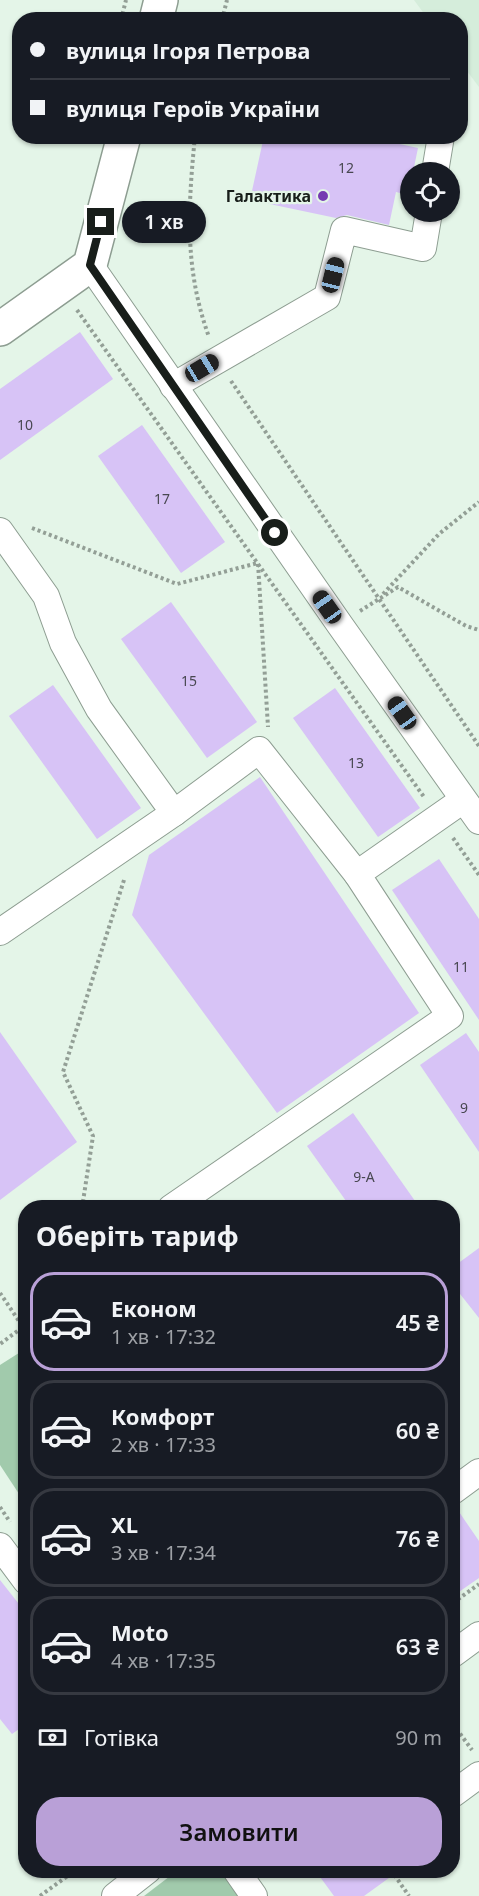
<!DOCTYPE html>
<html lang="uk">
<meta charset="utf-8">
<style>
:root{--surface:#171b24;--page:#20242c;--text:#f1f3f6;--muted:#9ea1a6;--line:#363941;--accent:#b9a0d7}
body{margin:0;font-family:"Noto Sans",sans-serif;background:var(--page);color:var(--text);height:100vh;display:flex;flex-direction:column;font-size:22px;white-space:nowrap}
*{box-sizing:border-box;margin:0}
p{font-size:20px;color:var(--muted)}
.icon{flex:none;width:33px;height:33px;fill:none;stroke:currentColor;stroke-width:2;stroke-linecap:round;stroke-linejoin:round}
.map{position:relative;flex:1;overflow:hidden}
.details{position:absolute;left:18px;top:1200px;width:442px;height:678px;display:flex;flex-direction:column;background:var(--surface);border-radius:24px;box-shadow:0 2px 4px #0004}
.details>*{flex:none}
.guide{position:absolute;left:12px;top:12px;width:456px;height:132px;border-radius:24px;box-shadow:0 2px 4px #0004;display:grid;align-content:center;height:132px;padding:0 18px;background:var(--surface)}
.buttons{position:absolute;left:400px;top:162px;display:grid;gap:12px}
.buttons a{display:grid;place-items:center;width:60px;height:60px;border-radius:50%;background:var(--surface);box-shadow:0 2px 4px #0004;font-size:30px}
.end{position:absolute;width:27px;height:27px;margin:-14px;border:8px solid #181e1a;background:#fff;box-shadow:0 0 0 3px #fff}
.from{border-radius:50%}
.bubble{position:absolute;height:42px;border-radius:21px;background:var(--surface);box-shadow:0 2px 4px #0004;font-size:20px;font-weight:600;line-height:42px;text-align:center}
.car{position:absolute;width:18px;height:36px;margin:-18px -9px;border-radius:8px;box-shadow:0 0 4px 2px #0007;background:linear-gradient(#222 24%,#8ab4d8 0 40%,#222 0 76%,#8ab4d8 0 86%,#222 0)}
.guide b{display:flex;align-items:center;gap:21px;height:57px;font-size:22px}
.guide b+b{border-top:2px solid var(--line)}
.guide i{width:15px;height:15px;background:var(--text)}
ul{padding:0;list-style:none}
li{display:flex;align-items:center;gap:18px;height:99px;margin:0 12px 9px;padding:0 6px;border:3px solid var(--line);border-radius:24px}
li div{flex:1}
li b{display:block;font-size:22px}
li em{font-style:normal;font-weight:600}
li.current{border-color:var(--accent)}
li>.icon{width:54px;height:54px;stroke-width:1.5}
h2{padding:0 18px;font-size:27px;line-height:72px}
.pay{display:flex;align-items:center;gap:15px;height:66px;padding:0 18px;font-size:22px}
.pay p{margin-inline-start:auto}
.button{display:flex;gap:12px;margin-top:auto;padding:12px 18px}
.button a{flex:1;height:69px;border-radius:24px;background:var(--accent);color:#111;font-size:24px;font-weight:600;line-height:69px;text-align:center}
.map>svg:first-child{display:block}
.built{fill:#d5eddb}
.green{fill:#a1caac}
.building{fill:#d7c3f6}
.lines{fill:none;stroke-linecap:round;stroke-linejoin:round}
.minor-casing{stroke:#8d9d91;stroke-width:28}
.tertiary-casing{stroke:#8d9d91;stroke-width:36}
.path{stroke:#939f96;stroke-width:4;stroke-dasharray:3 3;stroke-linecap:butt}
.minor{stroke:#fff;stroke-width:26}
.tertiary{stroke:#fff;stroke-width:33}
.route{stroke:#181e1a;stroke-width:8}
.poi-dot{fill:#753bb1;stroke:#e4f5e8;stroke-width:2}
.labels{text-anchor:middle;stroke-width:4.5;stroke-linejoin:round;paint-order:stroke}
.number-label{font-size:14px;fill:#484751}
.poi-label{font-size:16px;font-weight:bold;fill:#181e1a;stroke:#e4f5e8;text-anchor:end}
</style>
<div class="map">
<svg width="479" height="1896" viewBox="0 0 479 1896">
<rect width="100%" height="100%" fill="#e4f5e8"/>
<path class="built" d="M414,0H479V87L461,63L460,20L428,19Z"/>
<g class="green">
<path d="M22,1351L26,1356L25,1503L0,1465V1365Z"/>
<path d="M178,1870L223,1871L241,1896H144Z"/>
</g>
<g class="building">
<path d="M264,136H396L395,143L418,148L413,172H411L408,195L396,192L389,225L347,215L336,218L250,200Z"/>
<path d="M80,332L113,379L0,460V389Z"/>
<path d="M142,425L225,542L181,573L98,456Z"/>
<path d="M171,602L257,722L207,758L121,639Z"/>
<path d="M53,685L141,808L97,839L9,716Z"/>
<path d="M335,688L420,808L378,837L293,718Z"/>
<path d="M260,777L419,1013L277,1113L132,915L149,855Z"/>
<path d="M439,859L479,919V1020L392,890Z"/>
<path d="M0,1032L77,1142L0,1200Z"/>
<path d="M466,1033L479,1052V1152L420,1065Z"/>
<path d="M353,1113L420,1208H351L307,1146Z"/>
<path d="M479,1248V1318L453,1285V1267Z"/>
<path d="M453,1506H455L479,1541V1578L453,1596Z"/>
<path d="M0,1580L26,1613V1724L12,1734L0,1719Z"/>
<path d="M315,1870H400L364,1896H334Z"/>
</g>
<g class="lines">
<g class="minor-casing">
<g id="minor">
<path d="M435,172L441,136"/>
<path d="M90,265L340,625L479,821"/>
<path d="M173,386L327,297L344,230L423,248L429,212"/>
<path d="M0,531L46,596L63,643L99,709L174,813L0,932"/>
<path d="M174,813L259,750L357,874"/>
<path d="M171,1208L450,1016L357,874L463,800"/>
<path d="M453,1491L479,1472"/>
<path d="M0,1546L26,1581"/>
<path d="M453,1654L479,1635"/>
<path d="M453,1794L479,1775"/>
<path d="M236,1870L254,1896"/>
<path d="M115,1896L148,1870"/>
</g>
</g>
<g class="tertiary-casing">
<g id="tertiary">
<path d="M156,20L161,0"/>
<path d="M0,329L90,265L124,136"/>
</g>
</g>
<g class="path">
<path d="M121,20L126,0"/>
<path d="M222,20L227,0"/>
<path d="M195,136C188,208 184,268 209,337"/>
<path d="M77,310L424,797"/>
<path d="M231,381L479,746"/>
<path d="M32,528L177,584L258,563L268,727"/>
<path d="M383,594L439,534L479,502"/>
<path d="M360,611L398,587L466,626L479,630"/>
<path d="M453,838L479,875"/>
<path d="M82,1208L93,1136L63,1072L124,880"/>
<path d="M0,1293L23,1327L0,1344"/>
<path d="M0,1507L10,1522"/>
<path d="M453,1603L479,1584"/>
<path d="M453,1724L472,1750"/>
<path d="M391,1870L409,1896"/>
<path d="M40,1896L76,1870"/>
</g>
<use href="#minor" class="minor"/>
<use href="#tertiary" class="tertiary"/>
</g>
<g class="lines">
<path class="route" d="M101,222L90,265L275,533"/>
</g>
<circle class="poi-dot" cx="323" cy="196" r="6"/>
<g class="labels">
<g class="number-label">
<text x="346" y="173">12</text>
<text x="25" y="430">10</text>
<text x="162" y="504">17</text>
<text x="189" y="686">15</text>
<text x="356" y="768">13</text>
<text x="461" y="972">11</text>
<text x="464" y="1113">9</text>
<text x="364" y="1182">9-А</text>
</g>
<g class="poi-label">
<text x="311" y="202">Галактика</text>
</g>
</g>
</svg>
<div class="buttons">
<a><svg class="icon" aria-label="locate" viewBox="0 0 24 24"><circle cx="12" cy="12" r="6"/><path d="M12 2v4M12 18v4M2 12h4M18 12h4"/></svg></a>
</div>
<i class="end from" style="left:275px;top:533px"></i>
<i class="end" style="left:101px;top:222px"></i>
<div class="bubble" style="left:122px;top:201px;width:84px">1 хв</div>
<i class="car" style="left:333px;top:275px;rotate:14deg"></i>
<i class="car" style="left:202px;top:368px;rotate:59deg"></i>
<i class="car" style="left:327px;top:607px;rotate:325deg"></i>
<i class="car" style="left:402px;top:713px;rotate:325deg"></i>
<div class="guide">
<b><i class="from"></i>вулиця Ігоря Петрова</b>
<b><i></i>вулиця Героїв України</b>
</div>
<section class="details">
<h2>Оберіть тариф</h2>
<ul>
<li class="current"><svg class="icon" aria-label="car" viewBox="0 0 24 24"><path d="M5 17H2v-5l4-1 3-4h7l3 4 3 1v5h-3M9 17h6M6 11h13"/><circle cx="7" cy="17" r="2"/><circle cx="17" cy="17" r="2"/></svg><div><b>Економ</b><p>1 хв · 17:32</p></div><em>45 ₴</em></li>
<li><svg class="icon" aria-label="car" viewBox="0 0 24 24"><path d="M5 17H2v-5l4-1 3-4h7l3 4 3 1v5h-3M9 17h6M6 11h13"/><circle cx="7" cy="17" r="2"/><circle cx="17" cy="17" r="2"/></svg><div><b>Комфорт</b><p>2 хв · 17:33</p></div><em>60 ₴</em></li>
<li><svg class="icon" aria-label="car" viewBox="0 0 24 24"><path d="M5 17H2v-5l4-1 3-4h7l3 4 3 1v5h-3M9 17h6M6 11h13"/><circle cx="7" cy="17" r="2"/><circle cx="17" cy="17" r="2"/></svg><div><b>XL</b><p>3 хв · 17:34</p></div><em>76 ₴</em></li>
<li><svg class="icon" aria-label="car" viewBox="0 0 24 24"><path d="M5 17H2v-5l4-1 3-4h7l3 4 3 1v5h-3M9 17h6M6 11h13"/><circle cx="7" cy="17" r="2"/><circle cx="17" cy="17" r="2"/></svg><div><b>Moto</b><p>4 хв · 17:35</p></div><em>63 ₴</em></li>
</ul>
<div class="pay"><svg class="icon" aria-label="cash" viewBox="0 0 24 24"><path d="M3 7h18v10H3z"/><circle cx="12" cy="12" r="2"/></svg>Готівка<p>90 m</p></div>
<div class="button"><a>Замовити</a></div>
</section>
</div>
